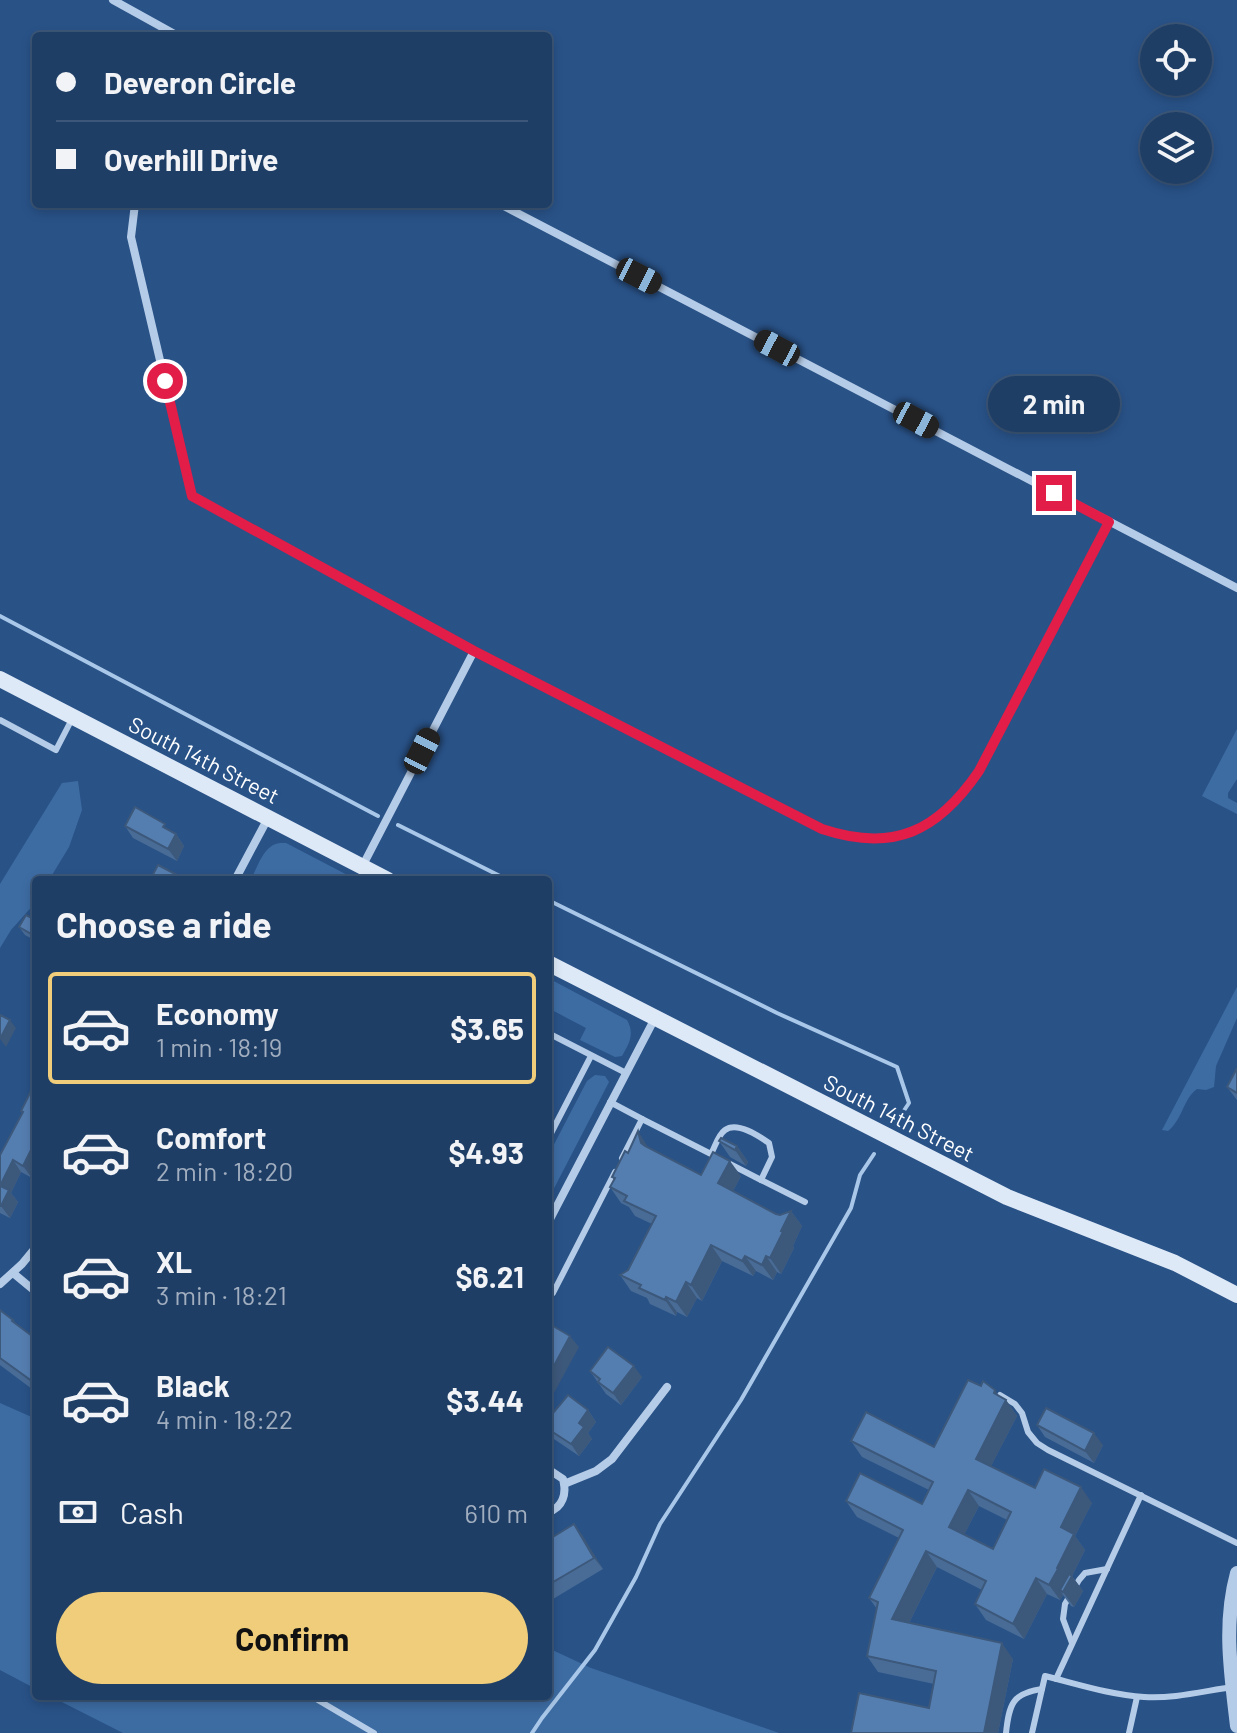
<!DOCTYPE html>
<meta charset="utf-8">
<style>
:root{--surface:#1f3e65;--page:#27456b;--text:#f1f3f6;--muted:#a1aebf;--line:#3c5779;--accent:#efcd7b}
body{margin:0;font-family:Barlow,sans-serif;background:var(--page);color:var(--text);height:100vh;display:flex;flex-direction:column;font-size:30px;white-space:nowrap}
*{box-sizing:border-box;margin:0}
p{font-size:26px;color:var(--muted)}
.icon{flex:none;width:44px;height:44px;fill:none;stroke:currentColor;stroke-width:2;stroke-linecap:round;stroke-linejoin:round}
.map{position:relative;flex:1;overflow:hidden}
.drawer{position:absolute;left:32px;top:876px;width:520px;height:824px;display:flex;flex-direction:column;background:var(--surface);border-radius:8px;box-shadow:0 4px 12px #0003,0 0 0 2px var(--line)}
.drawer>*{flex:none}
.guide{position:absolute;left:32px;top:32px;width:520px;height:176px;border-radius:8px;box-shadow:0 4px 12px #0003,0 0 0 2px var(--line);display:grid;align-content:center;height:176px;padding:0 24px;background:var(--surface)}
.fabs{position:absolute;left:1140px;top:24px;display:grid;gap:16px}
.fabs a{display:grid;place-items:center;width:72px;height:72px;border-radius:50%;background:var(--surface);box-shadow:0 4px 12px #0003,0 0 0 2px var(--line);font-size:40px}
.end{position:absolute;width:36px;height:36px;margin:-18px;border:10px solid #e11d48;background:#fff;box-shadow:0 0 0 4px #fff}
.from{border-radius:50%}
.bubble{position:absolute;height:56px;border-radius:28px;background:var(--surface);box-shadow:0 4px 12px #0003,0 0 0 2px var(--line);font-size:26px;font-weight:700;line-height:56px;text-align:center}
.car{position:absolute;width:24px;height:48px;margin:-24px -12px;border-radius:10px;box-shadow:0 0 6px 2px #0007;background:linear-gradient(#222 24%,#8ab4d8 0 40%,#222 0 76%,#8ab4d8 0 86%,#222 0)}
.guide b{display:flex;align-items:center;gap:28px;height:76px;font-size:30px}
.guide b+b{border-top:2px solid var(--line)}
.guide i{width:20px;height:20px;background:var(--text)}
ul{padding:0;list-style:none}
li{display:flex;align-items:center;gap:24px;height:112px;margin:0 16px 12px;padding:0 8px;border:4px solid transparent;border-radius:8px}
li div{flex:1}
li b{display:block;font-size:30px}
li em{font-style:normal;font-weight:700}
li.current{border-color:var(--accent)}
li>.icon{width:72px;height:72px;stroke-width:1.5}
h2{padding:0 24px;font-size:36px;line-height:96px}
.pay{display:flex;align-items:center;gap:20px;height:88px;padding:0 24px;font-size:30px}
.pay p{margin-inline-start:auto}
.primary-button{display:flex;gap:16px;margin-top:auto;padding:16px 24px}
.primary-button a{flex:1;height:92px;border-radius:48px;background:var(--accent);color:#111;font-size:32px;font-weight:700;line-height:92px;text-align:center}
.map>svg:first-child{display:block}
.green{fill:#3d6ca3}
.lines{fill:none;stroke-linecap:round;stroke-linejoin:round}
.stream{stroke:#a9c7e8;stroke-width:4}
.service{stroke:#b5cce8;stroke-width:6}
.minor{stroke:#b5cce8;stroke-width:8}
.tertiary{stroke:#b5cce8;stroke-width:14}
.secondary{stroke:#dee9f7;stroke-width:16}
.wall{fill:#496c97;fill-rule:evenodd}
.shaded-wall{fill:#3c587b}
.building{fill:#557eb0;stroke:#3c587b;stroke-width:2;fill-rule:evenodd}
.route{stroke:#e11d48;stroke-width:10}
.labels{text-anchor:middle;stroke-width:7;stroke-linejoin:round;paint-order:stroke}
.street-label{font-size:22px;fill:#fff;stroke:#295287}
</style>
<div class="map">
<svg width="1237" height="1733" viewBox="0 0 1237 1733">
<rect width="100%" height="100%" fill="#295287"/>
<g class="green">
<path d="M1237,729V779L1228,793V798L1237,803V814L1202,796Z"/>
<path d="M78,781L82,810L69,847L49,880H36V902L11,930L0,948V884L62,783Z"/>
<path d="M280,843H286L357,880H293L287,878L254,880L252,877C259,864 264,845 280,843Z"/>
<path d="M548,978L627,1020C635,1034 629,1044 622,1056L615,1057L580,1040L586,1028L548,1008Z"/>
<path d="M1237,987V1018L1216,1066L1214,1087L1206,1090L1197,1089C1183,1099 1183,1119 1168,1131L1162,1130Z"/>
<path d="M595,1075L605,1076L609,1082L548,1200V1156L587,1081Z"/>
<path d="M0,1403L36,1419V1689L0,1670Z"/>
<path d="M548,1648L591,1668L779,1733H123L50,1696H548Z"/>
</g>
<g class="lines">
<g class="stream">
<path d="M0,616L378,816"/>
<path d="M398,825L508,880"/>
<path d="M548,900L777,1013L897,1067L909,1103L899,1118"/>
<path d="M532,1733L542,1718L595,1650L636,1577L660,1524L741,1400L851,1208L860,1175L874,1154"/>
</g>
<g class="service">
<path d="M0,720L56,750L73,717"/>
<path d="M548,1033L626,1073"/>
<path d="M610,1102L642,1119L622,1158"/>
<path d="M642,1119L711,1154C715,1147 718,1135 725,1130C737,1121 759,1136 769,1143L772,1157L761,1180L805,1202"/>
<path d="M548,1139L591,1056"/>
<path d="M728,1163L761,1180"/>
<path d="M548,1290L553,1293L615,1172"/>
<path d="M1000,1395L1015,1404L1022,1413L1028,1432L1037,1443L1048,1450L1237,1543"/>
<path d="M1072,1643L1063,1619L1065,1604L1079,1580L1085,1573L1107,1569"/>
<path d="M1056,1679L1141,1495"/>
<path d="M311,1696L374,1733"/>
<path d="M1006,1733C1009,1705 1012,1693 1042,1689"/>
<path d="M1032,1733L1045,1676C1077,1684 1111,1695 1144,1697C1173,1699 1204,1691 1233,1687"/>
<path d="M1129,1733L1137,1697"/>
</g>
<g class="minor">
<path d="M113,0L178,36"/>
<path d="M135,204L131,237L192,496L474,651L822,829C894,853 938,831 979,771L1109,522"/>
<path d="M500,204L1237,588"/>
<path d="M362,867L474,651"/>
<path d="M235,880L268,818"/>
<path d="M548,1223L655,1018"/>
<path d="M13,1273L36,1292"/>
<path d="M0,1284L22,1264L36,1247"/>
<path d="M548,1469L563,1479C567,1493 563,1508 548,1512"/>
<path d="M564,1484L596,1471L612,1459L667,1387"/>
</g>
<path class="tertiary" d="M1237,1573C1223,1624 1231,1674 1237,1726"/>
<g class="secondary">
<path d="M0,679L388,880"/>
<path d="M548,963L1007,1197L1175,1263L1237,1295"/>
</g>
</g>
<g class="wall">
<path d="M125,826L170,831L176,834L184,846L177,861L133,838Z"/>
<path d="M36,920V941L25,935L19,927Z"/>
<path d="M1237,1068V1100L1227,1087Z"/>
<path d="M36,1081V1169L32,1178L21,1172L11,1193L18,1202L10,1218L0,1213V1155L22,1114L21,1111Z"/>
<path d="M719,1141L737,1146L748,1162L746,1166L730,1157Z"/>
<path d="M649,1148L701,1175L741,1176L733,1191L776,1214L780,1215L791,1211L802,1226L793,1246L794,1248L781,1274L777,1272L773,1280L756,1271L753,1276L722,1261L702,1301L697,1298L687,1317L677,1312L676,1316L650,1304L647,1298L631,1291L620,1275L628,1270L652,1224L635,1216L629,1207L621,1203L610,1187L614,1180L612,1177L628,1153Z"/>
<path d="M0,1310L13,1320L17,1325L36,1339V1392L0,1365Z"/>
<path d="M590,1371L642,1377L621,1405L606,1394Z"/>
<path d="M1000,1397L1006,1400L1017,1416L991,1466L1035,1488L1092,1503L1075,1536L1085,1550L1072,1576L1083,1591L1074,1607L1071,1606L1063,1595L1060,1600L1047,1594L1024,1639L986,1620L975,1604L982,1590L937,1567L909,1623L1013,1659L998,1733H851L929,1708L934,1684L878,1672L867,1656L877,1609L869,1598L899,1538L857,1517L846,1501L922,1504L929,1490L862,1457L851,1441L934,1447ZM979,1506L1007,1520L993,1549L964,1535Z"/>
<path d="M588,1410L596,1422L588,1433L592,1439L579,1456L551,1437L548,1433V1419Z"/>
<path d="M1037,1425L1103,1445L1094,1463L1045,1437Z"/>
<path d="M574,1524L603,1569L548,1602V1540Z"/>
</g>
<g class="shaded-wall">
<path d="M176,834L184,846L177,861L168,849Z"/>
<path d="M10,1020L16,1028L6,1047L0,1039Z"/>
<path d="M638,1131L648,1147L652,1159L641,1143Z"/>
<path d="M737,1146L748,1162L746,1166L735,1150Z"/>
<path d="M31,1150L36,1157V1169L32,1178L23,1166Z"/>
<path d="M13,1160L21,1172L11,1193L18,1202L10,1218L1,1206L0,1186Z"/>
<path d="M730,1161L741,1176L729,1199L718,1183Z"/>
<path d="M791,1211L802,1226L793,1246L794,1248L781,1274L770,1258Z"/>
<path d="M711,1245L722,1261L702,1301L691,1285Z"/>
<path d="M745,1256L756,1271L753,1276L742,1261Z"/>
<path d="M766,1256L777,1272L773,1280L762,1265Z"/>
<path d="M686,1282L697,1298L687,1317L676,1302Z"/>
<path d="M666,1297L677,1312L676,1316L665,1300Z"/>
<path d="M570,1336L579,1347L548,1404V1377Z"/>
<path d="M634,1366L642,1377L621,1405L613,1393Z"/>
<path d="M995,1390L1004,1403L1006,1400L1017,1416L987,1474L976,1459Z"/>
<path d="M588,1410L596,1422L588,1433L592,1439L579,1456L571,1444L579,1423Z"/>
<path d="M1094,1433L1103,1445L1094,1463L1085,1451Z"/>
<path d="M1081,1487L1092,1503L1075,1536L1085,1550L1072,1576L1083,1591L1074,1607L1063,1592L1060,1590L1063,1595L1060,1600L1049,1585L1057,1568L1061,1527Z"/>
<path d="M968,1490L979,1506L960,1543L949,1527Z"/>
<path d="M574,1524L583,1536L603,1569L594,1558Z"/>
<path d="M926,1551L937,1567L903,1635L892,1619Z"/>
<path d="M1036,1578L1047,1594L1024,1639L1013,1624Z"/>
<path d="M1002,1643L1013,1659L998,1733H984Z"/>
</g>
<g class="building">
<path d="M135,807L165,824L163,827L176,834L168,849L125,826Z"/>
<path d="M158,865L183,878L182,880H150Z"/>
<path d="M26,915L36,920L35,936L19,927Z"/>
<path d="M0,1015L10,1020L0,1039Z"/>
<path d="M1237,1068V1093L1227,1087Z"/>
<path d="M36,1081V1148L34,1152L31,1150L23,1166L13,1160L0,1186L9,1190L1,1206H0V1155L23,1112L21,1111Z"/>
<path d="M638,1131L641,1143L645,1146L701,1175L713,1152L730,1161L718,1183L776,1214L780,1215L791,1211L781,1231L783,1232L770,1258L766,1256L762,1265L745,1256L742,1261L711,1245L691,1285L686,1282L676,1302L666,1297L665,1300L639,1288L641,1285L620,1275L628,1270L656,1216L624,1201L627,1196L610,1187L615,1178L612,1177L625,1151L628,1153Z"/>
<path d="M721,1138L737,1146L735,1150L719,1141Z"/>
<path d="M0,1310L13,1320L12,1321L36,1339V1384L0,1358Z"/>
<path d="M548,1323L570,1336L548,1377Z"/>
<path d="M608,1347L634,1366L613,1393L598,1382L600,1379L590,1371Z"/>
<path d="M968,1380L981,1386L983,1381L995,1390L994,1393L1006,1400L976,1459L1035,1488L1044,1469L1081,1487L1061,1527L1074,1534L1057,1568L1058,1569L1049,1585L1036,1578L1013,1624L975,1604L986,1581L926,1551L892,1619L1002,1643L984,1733H851L859,1693L929,1708L936,1671L867,1656L878,1602L869,1598L903,1530L846,1501L860,1473L922,1504L933,1482L851,1441L866,1412L934,1447ZM968,1490L1011,1512L993,1549L949,1527Z"/>
<path d="M568,1395L588,1410L579,1423L584,1427L571,1444L548,1429V1419Z"/>
<path d="M1046,1408L1094,1433L1085,1451L1037,1425Z"/>
<path d="M574,1524L594,1558L548,1585V1540Z"/>
<path d="M1069,1574L1072,1576L1063,1592L1060,1590Z"/>
</g>
<g class="lines">
<path class="route" d="M165,381L192,496L474,651L822,829C894,853 938,831 979,771L1109,522L1054,493"/>
</g>
<g class="labels">
<g class="street-label">
<text transform="translate(204 760) rotate(27)" y="8">South 14th Street</text>
<text transform="translate(899 1118) rotate(27)" y="8">South 14th Street</text>
</g>
</g>
</svg>
<div class="fabs">
<a><svg class="icon" aria-label="locate" viewBox="0 0 24 24"><circle cx="12" cy="12" r="6"/><path d="M12 2v4M12 18v4M2 12h4M18 12h4"/></svg></a>
<a><svg class="icon" aria-label="layers" viewBox="0 0 24 24"><path d="M12 4l9 5-9 5-9-5zM3 14l9 5 9-5"/></svg></a>
</div>
<i class="end from" style="left:165px;top:381px"></i>
<i class="end" style="left:1054px;top:493px"></i>
<div class="bubble" style="left:988px;top:376px;width:132px">2 min</div>
<i class="car" style="left:639px;top:276px;rotate:117deg"></i>
<i class="car" style="left:777px;top:348px;rotate:298deg"></i>
<i class="car" style="left:916px;top:420px;rotate:118deg"></i>
<i class="car" style="left:422px;top:751px;rotate:27deg"></i>
<div class="guide">
<b><i class="from"></i>Deveron Circle</b>
<b><i></i>Overhill Drive</b>
</div>
<section class="drawer">
<h2>Choose a ride</h2>
<ul>
<li class="current"><svg class="icon" aria-label="car" viewBox="0 0 24 24"><path d="M5 17H2v-5l4-1 3-4h7l3 4 3 1v5h-3M9 17h6M6 11h13"/><circle cx="7" cy="17" r="2"/><circle cx="17" cy="17" r="2"/></svg><div><b>Economy</b><p>1 min · 18:19</p></div><em>$3.65</em></li>
<li><svg class="icon" aria-label="car" viewBox="0 0 24 24"><path d="M5 17H2v-5l4-1 3-4h7l3 4 3 1v5h-3M9 17h6M6 11h13"/><circle cx="7" cy="17" r="2"/><circle cx="17" cy="17" r="2"/></svg><div><b>Comfort</b><p>2 min · 18:20</p></div><em>$4.93</em></li>
<li><svg class="icon" aria-label="car" viewBox="0 0 24 24"><path d="M5 17H2v-5l4-1 3-4h7l3 4 3 1v5h-3M9 17h6M6 11h13"/><circle cx="7" cy="17" r="2"/><circle cx="17" cy="17" r="2"/></svg><div><b>XL</b><p>3 min · 18:21</p></div><em>$6.21</em></li>
<li><svg class="icon" aria-label="car" viewBox="0 0 24 24"><path d="M5 17H2v-5l4-1 3-4h7l3 4 3 1v5h-3M9 17h6M6 11h13"/><circle cx="7" cy="17" r="2"/><circle cx="17" cy="17" r="2"/></svg><div><b>Black</b><p>4 min · 18:22</p></div><em>$3.44</em></li>
</ul>
<div class="pay"><svg class="icon" aria-label="cash" viewBox="0 0 24 24"><path d="M3 7h18v10H3z"/><circle cx="12" cy="12" r="2"/></svg>Cash<p>610 m</p></div>
<div class="primary-button"><a>Confirm</a></div>
</section>
</div>
